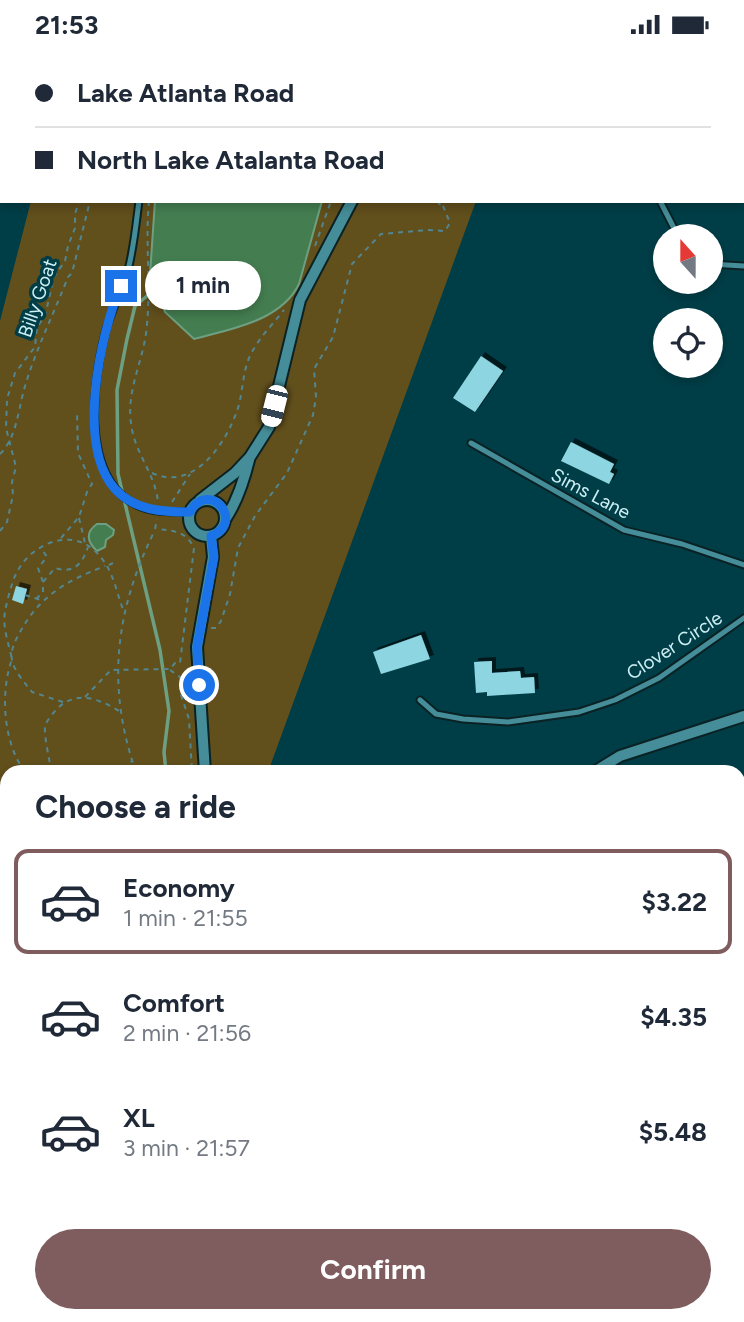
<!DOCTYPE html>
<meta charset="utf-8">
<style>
:root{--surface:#fff;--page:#f6f6f7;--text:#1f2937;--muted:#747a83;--line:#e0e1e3;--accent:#7f5d5f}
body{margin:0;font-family:Figtree,sans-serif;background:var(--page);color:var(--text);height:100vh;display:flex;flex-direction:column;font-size:26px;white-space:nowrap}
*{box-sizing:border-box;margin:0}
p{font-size:23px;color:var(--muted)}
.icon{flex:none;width:38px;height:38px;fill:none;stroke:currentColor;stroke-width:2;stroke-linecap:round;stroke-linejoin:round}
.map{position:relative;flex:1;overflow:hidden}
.sheet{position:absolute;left:0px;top:716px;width:746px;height:558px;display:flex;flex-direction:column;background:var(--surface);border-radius:21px 21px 0 0;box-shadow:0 4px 10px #0003}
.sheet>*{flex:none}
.guide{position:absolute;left:0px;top:0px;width:746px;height:154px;box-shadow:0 4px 10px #0003;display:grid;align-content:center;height:154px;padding:0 35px;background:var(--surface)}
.needle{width:46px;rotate:339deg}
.controls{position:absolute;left:653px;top:175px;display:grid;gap:14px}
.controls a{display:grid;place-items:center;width:70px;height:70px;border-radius:50%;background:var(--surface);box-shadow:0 4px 10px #0003;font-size:35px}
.end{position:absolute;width:32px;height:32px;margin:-16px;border:9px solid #1a73e8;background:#fff;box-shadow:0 0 0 4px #fff}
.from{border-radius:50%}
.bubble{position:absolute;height:49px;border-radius:24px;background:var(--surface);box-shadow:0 4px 10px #0003;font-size:23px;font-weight:700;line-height:49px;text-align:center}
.car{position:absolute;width:21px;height:42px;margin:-21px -10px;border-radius:9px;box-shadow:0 0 5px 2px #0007;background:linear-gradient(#fff 24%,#345 0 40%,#fff 0 76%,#345 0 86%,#fff 0)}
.guide b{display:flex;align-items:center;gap:24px;height:66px;font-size:26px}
.guide b+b{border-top:2px solid var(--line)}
.guide i{width:18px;height:18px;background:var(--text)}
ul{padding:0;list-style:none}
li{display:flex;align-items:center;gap:21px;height:105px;margin:0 14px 10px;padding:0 21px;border:4px solid transparent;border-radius:14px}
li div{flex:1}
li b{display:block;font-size:26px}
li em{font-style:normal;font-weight:700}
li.on{border-color:var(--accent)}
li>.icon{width:63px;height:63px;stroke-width:1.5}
h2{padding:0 35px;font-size:32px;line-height:84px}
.button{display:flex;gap:14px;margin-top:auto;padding:14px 35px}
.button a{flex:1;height:80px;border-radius:42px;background:var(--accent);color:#fff;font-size:28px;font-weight:700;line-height:80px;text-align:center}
.status{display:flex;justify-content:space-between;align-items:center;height:49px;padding:0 35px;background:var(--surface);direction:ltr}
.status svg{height:19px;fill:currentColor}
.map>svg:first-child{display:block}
.green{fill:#614f1c}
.water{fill:#447e50;stroke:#6da082;stroke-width:2}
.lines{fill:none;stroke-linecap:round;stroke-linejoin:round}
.stream{stroke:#6da082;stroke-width:3.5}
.building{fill:#8dd5e1;filter:url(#shadow)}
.service-casing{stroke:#0b2225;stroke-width:9}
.minor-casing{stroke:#0b2225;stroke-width:14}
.path{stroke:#53868e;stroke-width:2;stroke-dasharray:5 5;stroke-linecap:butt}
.service{stroke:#458d98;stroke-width:5}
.minor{stroke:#458d98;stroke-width:10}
.route{stroke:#1a73e8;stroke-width:9}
.labels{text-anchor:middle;stroke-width:7;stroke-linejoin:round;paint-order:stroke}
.street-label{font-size:19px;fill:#cdeff5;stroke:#003e47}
</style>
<div class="status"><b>21:53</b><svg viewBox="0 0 49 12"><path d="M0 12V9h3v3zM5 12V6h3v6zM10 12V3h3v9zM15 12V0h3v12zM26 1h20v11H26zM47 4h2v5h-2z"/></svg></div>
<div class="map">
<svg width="744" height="1273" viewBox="0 0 744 1273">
<defs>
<filter id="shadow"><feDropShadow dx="4" dy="-4" stdDeviation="0" flood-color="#0009"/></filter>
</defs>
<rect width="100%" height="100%" fill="#003e47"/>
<g class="green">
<path d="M69,0H548L547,2Z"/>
<path d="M31,152H476L268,723H7V1267H421L406,1273H0V272Z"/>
<path d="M744,1020V1273H586L583,1267H738V1022Z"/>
</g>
<g class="water">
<path d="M190,0H396L189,2Z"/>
<path d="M155,152H322L299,235C281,272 231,280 194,290L165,263L150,225Z"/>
<path d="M97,475H106L114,481L113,486L106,491L105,498L97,502C87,493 85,483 97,475Z"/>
</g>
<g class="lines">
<g class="stream">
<path d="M157,235L153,242L135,257L127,290L117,341L118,425L160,601L169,662L164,703L166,723"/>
<path d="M0,812H7"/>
<path d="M0,1079L7,1070"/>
<path d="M738,1194L744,1196"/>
</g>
</g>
<g class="building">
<path d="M481,307L503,322L475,363L453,349Z"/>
<path d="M571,393L614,415L610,423L614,425L609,435L561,412Z"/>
<path d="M16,537L27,540L23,555L12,551Z"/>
<path d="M421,586L430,610L381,625L373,603Z"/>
<path d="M492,612V624L520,622L521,629L534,628L535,644L487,647V643L476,644L474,613Z"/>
</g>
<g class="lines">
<g class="service-casing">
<g id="service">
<path d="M170,2L171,0"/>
<path d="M139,152C136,175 134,198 128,221C122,241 112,260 106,281C92,333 78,440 147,460C161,464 176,463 190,463"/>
<path d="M660,152L678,187"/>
<path d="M710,215L744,217"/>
<path d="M471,394L624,481L682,495L744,516"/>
<path d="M420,651L436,665L463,670L508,673L579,663L615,651L659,629L744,569"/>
<path d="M3,838L7,861"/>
</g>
</g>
<g class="minor-casing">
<g id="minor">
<path d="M401,2L402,0"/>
<circle cx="207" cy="469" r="18"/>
<path d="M200,451L235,424L250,408L269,378L300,251L352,152"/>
<path d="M226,469C238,451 244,431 249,411"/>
<path d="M205,723L197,598L213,508L211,487"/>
<path d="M594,723L620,707L744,667"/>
<path d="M0,838H7"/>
</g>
</g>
<g class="path">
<path d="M110,2V0"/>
<path d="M114,2L115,0"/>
<path d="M181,2L182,0"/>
<path d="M383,2V0"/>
<path d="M434,2L435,0"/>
<path d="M149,152C145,193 151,234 147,275C145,309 126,340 131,374C134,404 156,425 158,454"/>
<path d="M437,152L442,158"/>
<path d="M315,197L331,152"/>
<path d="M0,405C18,387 18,358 26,334C37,298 54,264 68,228L72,224L90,152"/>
<path d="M152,424C193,443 225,396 237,362C243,345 242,326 249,309C257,291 272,276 284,261"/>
<path d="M172,453L190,425"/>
<path d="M79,469L85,494"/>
<path d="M155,480L157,470"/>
<path d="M0,482L7,473L13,446L12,433L16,418L6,379L7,350L15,324L35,298L37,278L45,267L54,228L65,212L68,197L75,179V165L79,152"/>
<path d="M61,489L79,468L87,443L92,435L78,404L77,363"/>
<path d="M109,516L113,514"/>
<path d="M43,533L55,519C74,525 82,515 88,498"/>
<path d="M25,546L41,551"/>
<path d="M36,550L43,543V533L38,519L47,508L41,499"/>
<path d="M211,579H216L221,572L230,545L238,499L255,467L287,424L313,366L316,348L314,320L333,288L352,215L381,185L428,181L445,182L450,174L441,152"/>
<path d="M170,621L180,628L181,646L189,670L192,723"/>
<path d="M85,648L111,621L170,620L175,614H180L194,499C186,482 174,482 157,480"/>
<path d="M63,653L32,643C25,634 14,622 12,611C10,602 15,592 19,585C39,547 66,532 105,517"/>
<path d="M25,723C3,694 0,643 12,610C9,596 2,577 5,563C7,551 11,537 15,527C29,495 72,476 98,505C114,522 116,543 124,563"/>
<path d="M51,723C50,711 44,689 45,678C46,672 53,664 58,659C76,641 100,650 119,662"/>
<path d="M130,723L131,712"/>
<path d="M136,723C106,638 115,561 155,481"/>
<path d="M0,770L7,775"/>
<path d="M0,777H7"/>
<path d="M0,932L7,945"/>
<path d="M0,1048L7,1035"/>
<path d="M738,1073L744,1076"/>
<path d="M738,1108L744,1111"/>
<path d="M738,1183L744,1186"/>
<path d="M738,1234L744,1241"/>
<path d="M738,1260L744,1267"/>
<path d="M0,1270L7,1231"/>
<path d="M13,1273L16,1267"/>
<path d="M51,1273L53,1267"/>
<path d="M64,1273L66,1267"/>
</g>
<use href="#service" class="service"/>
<use href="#minor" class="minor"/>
</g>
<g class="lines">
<path class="route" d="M121,237C100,285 76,396 115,440C135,462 163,463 190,463C208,429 247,473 211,487L214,508L197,598L199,636"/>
</g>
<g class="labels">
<g class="street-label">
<text transform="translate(37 249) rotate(-71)" y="7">Billy Goat</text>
<text transform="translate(591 444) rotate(28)" y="7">Sims Lane</text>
<text transform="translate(674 596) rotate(-33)" y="7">Clover Circle</text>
</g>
</g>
</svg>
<div class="controls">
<a><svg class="needle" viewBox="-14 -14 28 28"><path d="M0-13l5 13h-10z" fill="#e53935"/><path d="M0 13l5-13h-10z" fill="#747a83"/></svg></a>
<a><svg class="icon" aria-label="locate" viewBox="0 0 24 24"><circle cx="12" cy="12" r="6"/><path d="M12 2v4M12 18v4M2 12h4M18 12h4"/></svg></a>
</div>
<i class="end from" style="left:199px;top:636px"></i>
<i class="end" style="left:121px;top:237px"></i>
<div class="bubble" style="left:145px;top:212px;width:116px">1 min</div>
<i class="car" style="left:274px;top:357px;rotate:194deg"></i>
<div class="guide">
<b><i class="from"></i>Lake Atlanta Road</b>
<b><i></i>North Lake Atalanta Road</b>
</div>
<section class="sheet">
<h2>Choose a ride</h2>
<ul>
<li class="on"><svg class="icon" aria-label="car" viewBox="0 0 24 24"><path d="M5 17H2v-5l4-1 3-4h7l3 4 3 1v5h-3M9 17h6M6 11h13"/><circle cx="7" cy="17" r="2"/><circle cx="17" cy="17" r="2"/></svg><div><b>Economy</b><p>1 min · 21:55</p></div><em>$3.22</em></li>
<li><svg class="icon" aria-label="car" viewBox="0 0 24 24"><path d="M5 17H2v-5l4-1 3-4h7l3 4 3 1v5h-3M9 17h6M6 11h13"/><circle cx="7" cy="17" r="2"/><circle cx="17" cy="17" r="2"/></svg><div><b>Comfort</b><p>2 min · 21:56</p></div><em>$4.35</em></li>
<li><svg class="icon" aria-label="car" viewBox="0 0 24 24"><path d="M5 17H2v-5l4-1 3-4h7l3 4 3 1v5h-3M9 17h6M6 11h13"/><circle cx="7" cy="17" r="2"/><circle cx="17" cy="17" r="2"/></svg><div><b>XL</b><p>3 min · 21:57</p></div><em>$5.48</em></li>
</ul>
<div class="button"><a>Confirm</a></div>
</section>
</div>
